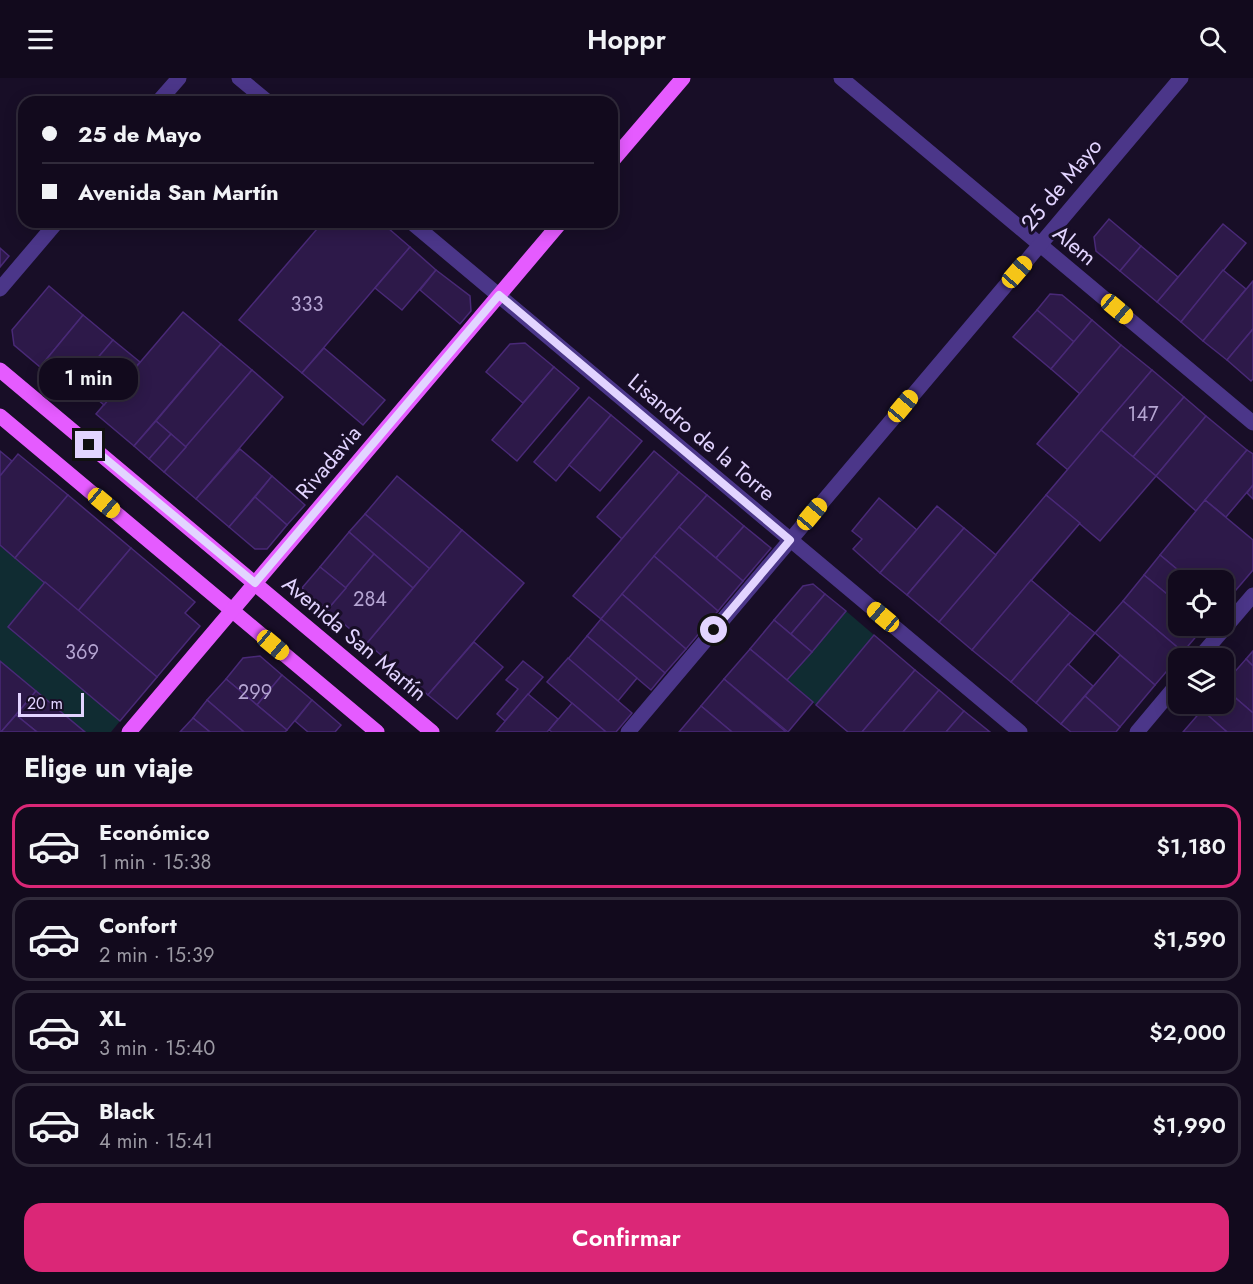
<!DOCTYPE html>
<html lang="es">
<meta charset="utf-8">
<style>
:root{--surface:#120a1d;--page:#1f182a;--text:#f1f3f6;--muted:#9c9aa4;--line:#312b3b;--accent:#db2777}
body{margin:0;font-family:Jost,sans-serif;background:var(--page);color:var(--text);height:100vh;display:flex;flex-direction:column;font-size:22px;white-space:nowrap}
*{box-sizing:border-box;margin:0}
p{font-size:20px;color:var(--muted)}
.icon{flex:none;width:33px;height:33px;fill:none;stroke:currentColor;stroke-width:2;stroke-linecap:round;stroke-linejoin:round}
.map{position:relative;height:654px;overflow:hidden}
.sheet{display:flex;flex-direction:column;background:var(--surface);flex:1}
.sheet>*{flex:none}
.top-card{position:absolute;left:18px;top:18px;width:600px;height:132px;border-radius:18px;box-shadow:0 3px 15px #0003,0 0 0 2px var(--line);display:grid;align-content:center;height:132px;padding:0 24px;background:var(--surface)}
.controls{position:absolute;left:1168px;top:492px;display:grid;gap:12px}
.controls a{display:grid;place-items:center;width:66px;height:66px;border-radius:12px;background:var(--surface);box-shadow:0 3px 15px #0003,0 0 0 2px var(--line);font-size:30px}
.scale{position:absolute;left:18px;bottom:15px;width:66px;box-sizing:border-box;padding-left:6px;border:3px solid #e2d4ff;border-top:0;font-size:16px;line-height:21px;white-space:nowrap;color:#e2d4ff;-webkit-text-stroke:4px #180e27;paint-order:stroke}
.end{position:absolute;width:27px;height:27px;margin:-14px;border:8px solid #e2d4ff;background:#111;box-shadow:0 0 0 3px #111}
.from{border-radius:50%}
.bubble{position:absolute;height:42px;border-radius:18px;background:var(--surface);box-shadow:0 3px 15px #0003,0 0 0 2px var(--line);font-size:20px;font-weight:600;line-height:42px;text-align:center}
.car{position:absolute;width:18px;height:36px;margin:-18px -9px;border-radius:8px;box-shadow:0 0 4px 2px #0007;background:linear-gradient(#f5c518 24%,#345 0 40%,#f5c518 0 76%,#345 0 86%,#f5c518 0)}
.top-card b{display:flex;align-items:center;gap:21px;height:57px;font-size:22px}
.top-card b+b{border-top:2px solid var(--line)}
.top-card i{width:15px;height:15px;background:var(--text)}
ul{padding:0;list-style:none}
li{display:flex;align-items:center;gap:18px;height:84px;margin:0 12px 9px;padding:0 12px;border:3px solid var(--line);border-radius:18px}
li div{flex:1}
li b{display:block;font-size:22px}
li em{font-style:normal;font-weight:600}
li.on{border-color:var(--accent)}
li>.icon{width:54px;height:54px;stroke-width:1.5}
h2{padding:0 24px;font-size:27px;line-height:72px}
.button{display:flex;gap:12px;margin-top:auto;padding:12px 24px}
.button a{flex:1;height:69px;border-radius:18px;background:var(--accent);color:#fff;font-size:24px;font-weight:600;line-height:69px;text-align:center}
header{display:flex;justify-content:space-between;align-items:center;height:78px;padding:0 24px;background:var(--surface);font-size:27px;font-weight:600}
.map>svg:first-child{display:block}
.green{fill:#102c32}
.building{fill:#2d1949;stroke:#492977;stroke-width:1.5}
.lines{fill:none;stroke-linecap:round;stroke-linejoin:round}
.minor{stroke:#4b3689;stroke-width:15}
.major{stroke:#e55bff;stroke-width:15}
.route{stroke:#e2d4ff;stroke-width:8}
.labels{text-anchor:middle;stroke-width:6;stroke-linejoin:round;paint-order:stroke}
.number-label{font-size:20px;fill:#b5a5d2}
.street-label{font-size:22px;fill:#e2d4ff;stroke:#180e27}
</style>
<header><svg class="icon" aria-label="menu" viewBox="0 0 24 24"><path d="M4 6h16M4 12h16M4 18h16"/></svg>Hoppr<svg class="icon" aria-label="search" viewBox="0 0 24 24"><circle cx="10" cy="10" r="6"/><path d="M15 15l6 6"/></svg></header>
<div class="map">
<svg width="1253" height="654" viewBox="0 0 1253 654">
<rect width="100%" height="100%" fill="#180e27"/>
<g class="green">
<path d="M0,467L45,504L8,549L120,643L111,654H85L0,583Z"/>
<path d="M846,533L874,557L816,627L787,602Z"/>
</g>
<g class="building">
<path d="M1109,141L1141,168L1120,193L1096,173L1094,159Z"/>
<path d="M323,144H381L410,169L302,295L239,242Z"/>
<path d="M1223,146L1246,165L1181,244L1157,224Z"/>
<path d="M1141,168L1178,199L1157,224L1120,193Z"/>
<path d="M410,169L436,192L402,232L375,210Z"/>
<path d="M0,170L9,178L0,189Z"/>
<path d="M436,192L470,218L471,233L460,246L420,212Z"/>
<path d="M1223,192L1246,211L1203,263L1181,244Z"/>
<path d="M1253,203V251L1227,282L1203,263Z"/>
<path d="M49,208L83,237L40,289L14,267L12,252Z"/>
<path d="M1050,216L1062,217L1092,242L1074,264L1037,232Z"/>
<path d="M1037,232L1074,264L1051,291L1013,259Z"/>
<path d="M183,234L221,266L134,368L96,336Z"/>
<path d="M83,237L113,262L69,314L40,289Z"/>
<path d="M1092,242L1121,267L1080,316L1051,291Z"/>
<path d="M1253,251V301L1251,303L1227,282Z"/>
<path d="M113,262L140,284L104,327L77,304Z"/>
<path d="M525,265L554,289L523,325L486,294L510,266Z"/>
<path d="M221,266L252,292L186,369L156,343Z"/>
<path d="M1121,267L1152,292L1068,392L1037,366Z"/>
<path d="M324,270L385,322L363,347L302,295Z"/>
<path d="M554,289L579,310L517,383L492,362Z"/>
<path d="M252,292L283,319L196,421L164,394Z"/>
<path d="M1152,292L1184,319L1133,379L1101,352Z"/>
<path d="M589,319L611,337L556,403L534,384Z"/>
<path d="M1184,319L1206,338L1156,398L1133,379Z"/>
<path d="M611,337L642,363L600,413L569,387Z"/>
<path d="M1206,338L1247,372L1196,433L1156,398Z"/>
<path d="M156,343L171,356L149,381L134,368Z"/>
<path d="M1101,352L1156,398L1100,463L1046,417Z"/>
<path d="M171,356L186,369L164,394L149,381Z"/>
<path d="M240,371L272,398L229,449L196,421Z"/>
<path d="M1247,372L1253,376V407L1226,439L1205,422Z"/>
<path d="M0,373L12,383L0,398Z"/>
<path d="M654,373L679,394L622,461L597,439Z"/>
<path d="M18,376L68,417L15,480L0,467V398Z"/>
<path d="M679,394L707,417L601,541L573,518Z"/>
<path d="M272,398L305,427L287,447L255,419Z"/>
<path d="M397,398L462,452L430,491L365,436Z"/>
<path d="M1253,407V421L1247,415Z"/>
<path d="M68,417L131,470L78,533L15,480Z"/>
<path d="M707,417L744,448L716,480L679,449Z"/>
<path d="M1046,417L1080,445L972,572L939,544Z"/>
<path d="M255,419L287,447L267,471H255L229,449Z"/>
<path d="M879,420L917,452L880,495L853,471L862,461L852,453Z"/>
<path d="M1205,422L1253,462V492L1224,526V502H1190L1160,477Z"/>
<path d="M937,428L964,450L907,517L880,495Z"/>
<path d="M365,436L430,491L413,510L349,454Z"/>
<path d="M744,448L771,470L743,503L716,480Z"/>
<path d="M679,449L743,503L718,533L654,478Z"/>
<path d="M964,450L996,477L939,544L907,517Z"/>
<path d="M462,452L524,505L428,617L367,565Z"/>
<path d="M349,454L374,476L346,510L320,489Z"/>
<path d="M131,470L195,524L185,535L200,548L157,599L78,533Z"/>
<path d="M374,476L413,510L367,565L327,532Z"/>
<path d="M1160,477L1190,502H1179V526L1144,497Z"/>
<path d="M654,478L718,533L686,571L622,516Z"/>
<path d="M320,489L346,510L327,532L302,510Z"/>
<path d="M1144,497L1179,526V548H1205L1183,574L1123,523Z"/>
<path d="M1031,502L1070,535L1011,604L972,572Z"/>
<path d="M45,504L157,599L120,643L8,549Z"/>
<path d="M813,506L825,516L791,556L774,542L803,508Z"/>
<path d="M622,516L686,571L665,595L601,541Z"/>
<path d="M825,516L846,533L812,574L791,556Z"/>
<path d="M1123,523L1183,574L1155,607L1095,555Z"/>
<path d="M1070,535L1095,555L1036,625L1011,604Z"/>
<path d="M601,541L665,595L651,612L587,558Z"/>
<path d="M774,542L812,574L787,602L750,571Z"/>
<path d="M874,557L915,592L862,654H848L816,627Z"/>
<path d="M587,558L637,600L618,623L568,581Z"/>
<path d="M474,564L503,589L457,641L428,617Z"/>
<path d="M750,571L813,624L788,654L724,601Z"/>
<path d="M1253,573V588L1246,581Z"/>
<path d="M1120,577L1155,607L1120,649L1085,618Z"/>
<path d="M260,578L282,597L257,627L226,601L243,580Z"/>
<path d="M568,580L632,635L616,654H606L547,604Z"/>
<path d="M1246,581L1253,588V635L1224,610V606Z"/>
<path d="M0,583L36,613L1,654H0Z"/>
<path d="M523,583L543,599L505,643L497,636L518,611L506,602Z"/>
<path d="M1068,586L1093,608L1061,646L1036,625Z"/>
<path d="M915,592L939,612L903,654H862Z"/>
<path d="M282,597L312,622L287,652L257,627Z"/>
<path d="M226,601L287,652L285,654H244L207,622Z"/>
<path d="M724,601L786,654H732L701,628Z"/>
<path d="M1224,610L1253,635V654H1227L1202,632L1208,626H1224Z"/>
<path d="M939,612L964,633L946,654H903Z"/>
<path d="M36,613L85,654H37L16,637Z"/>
<path d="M528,616L558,641L549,652L547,654H496Z"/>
<path d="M1085,618L1120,649L1116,654H1071L1061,646Z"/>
<path d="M207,622L244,654H210L193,640Z"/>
<path d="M312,622L341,647L335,654H308L295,643Z"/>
<path d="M572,625L606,654H552L549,652Z"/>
<path d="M701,628L732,654H679Z"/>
<path d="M1202,632L1227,654H1183Z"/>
<path d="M964,633L990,654H946Z"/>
<path d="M16,637L37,654H1Z"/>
<path d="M193,640L210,654H180Z"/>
</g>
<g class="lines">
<g class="minor">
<path d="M239,0L268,24"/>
<path d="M841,0L1253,345"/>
<path d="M158,24L179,0"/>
<path d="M411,144L1020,654"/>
<path d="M0,211L57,144"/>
<path d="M1199,580L1253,517"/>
<path d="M628,654L1181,0"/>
<path d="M1137,654L1179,604"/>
</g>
<g class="major">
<path d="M612,83L683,0"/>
<path d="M0,292L432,654"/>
<path d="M0,338L377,654"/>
<path d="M129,654L561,144"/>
</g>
</g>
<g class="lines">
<path class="route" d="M89,367L255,505L499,217L790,462L714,552"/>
</g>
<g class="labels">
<g class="number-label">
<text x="307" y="233">333</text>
<text x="1143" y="343">147</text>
<text x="370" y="528">284</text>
<text x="82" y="581">369</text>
<text x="255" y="621">299</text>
</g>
<g class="street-label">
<text transform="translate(1061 106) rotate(-50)" y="8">25 de Mayo</text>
<text transform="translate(1075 167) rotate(40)" y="8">Alem</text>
<text transform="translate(702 359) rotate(40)" y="8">Lisandro de la Torre</text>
<text transform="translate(328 384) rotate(-50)" y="8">Rivadavia</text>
<text transform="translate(355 560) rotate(40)" y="8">Avenida San Martín</text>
</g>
</g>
</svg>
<div class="controls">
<a><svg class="icon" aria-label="locate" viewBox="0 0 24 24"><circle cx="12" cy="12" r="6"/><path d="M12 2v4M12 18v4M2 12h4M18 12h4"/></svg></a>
<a><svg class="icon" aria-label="layers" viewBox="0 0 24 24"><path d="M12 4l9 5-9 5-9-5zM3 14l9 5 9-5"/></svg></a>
</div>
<div class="scale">20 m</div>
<i class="end from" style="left:714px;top:552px"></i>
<i class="end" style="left:89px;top:367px"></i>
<div class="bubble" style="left:39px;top:280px;width:99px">1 min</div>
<i class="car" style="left:1017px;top:194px;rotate:41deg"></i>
<i class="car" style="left:1117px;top:231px;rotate:130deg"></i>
<i class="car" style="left:903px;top:328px;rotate:40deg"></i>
<i class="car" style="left:104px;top:425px;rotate:130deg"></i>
<i class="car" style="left:812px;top:436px;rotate:40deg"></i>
<i class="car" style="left:883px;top:539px;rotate:310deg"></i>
<i class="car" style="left:273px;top:567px;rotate:130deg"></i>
<div class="top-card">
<b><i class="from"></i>25 de Mayo</b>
<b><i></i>Avenida San Martín</b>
</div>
</div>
<section class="sheet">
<h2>Elige un viaje</h2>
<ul>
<li class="on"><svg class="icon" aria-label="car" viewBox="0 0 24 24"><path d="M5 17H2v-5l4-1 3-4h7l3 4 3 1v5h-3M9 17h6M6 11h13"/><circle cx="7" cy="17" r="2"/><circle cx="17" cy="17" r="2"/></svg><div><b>Económico</b><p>1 min · 15:38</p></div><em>$1,180</em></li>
<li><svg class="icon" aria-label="car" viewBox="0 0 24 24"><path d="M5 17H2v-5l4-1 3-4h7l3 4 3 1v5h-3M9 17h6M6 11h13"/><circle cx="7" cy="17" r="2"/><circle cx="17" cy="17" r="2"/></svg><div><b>Confort</b><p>2 min · 15:39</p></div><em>$1,590</em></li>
<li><svg class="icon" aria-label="car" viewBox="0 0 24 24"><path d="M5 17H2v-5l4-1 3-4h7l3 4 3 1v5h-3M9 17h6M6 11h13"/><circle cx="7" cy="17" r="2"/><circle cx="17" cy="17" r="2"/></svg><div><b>XL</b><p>3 min · 15:40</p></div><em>$2,000</em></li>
<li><svg class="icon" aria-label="car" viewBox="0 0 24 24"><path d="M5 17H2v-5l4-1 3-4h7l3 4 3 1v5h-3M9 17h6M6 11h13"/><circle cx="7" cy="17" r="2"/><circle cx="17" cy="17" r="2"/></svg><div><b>Black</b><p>4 min · 15:41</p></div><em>$1,990</em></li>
</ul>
<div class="button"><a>Confirmar</a></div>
</section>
